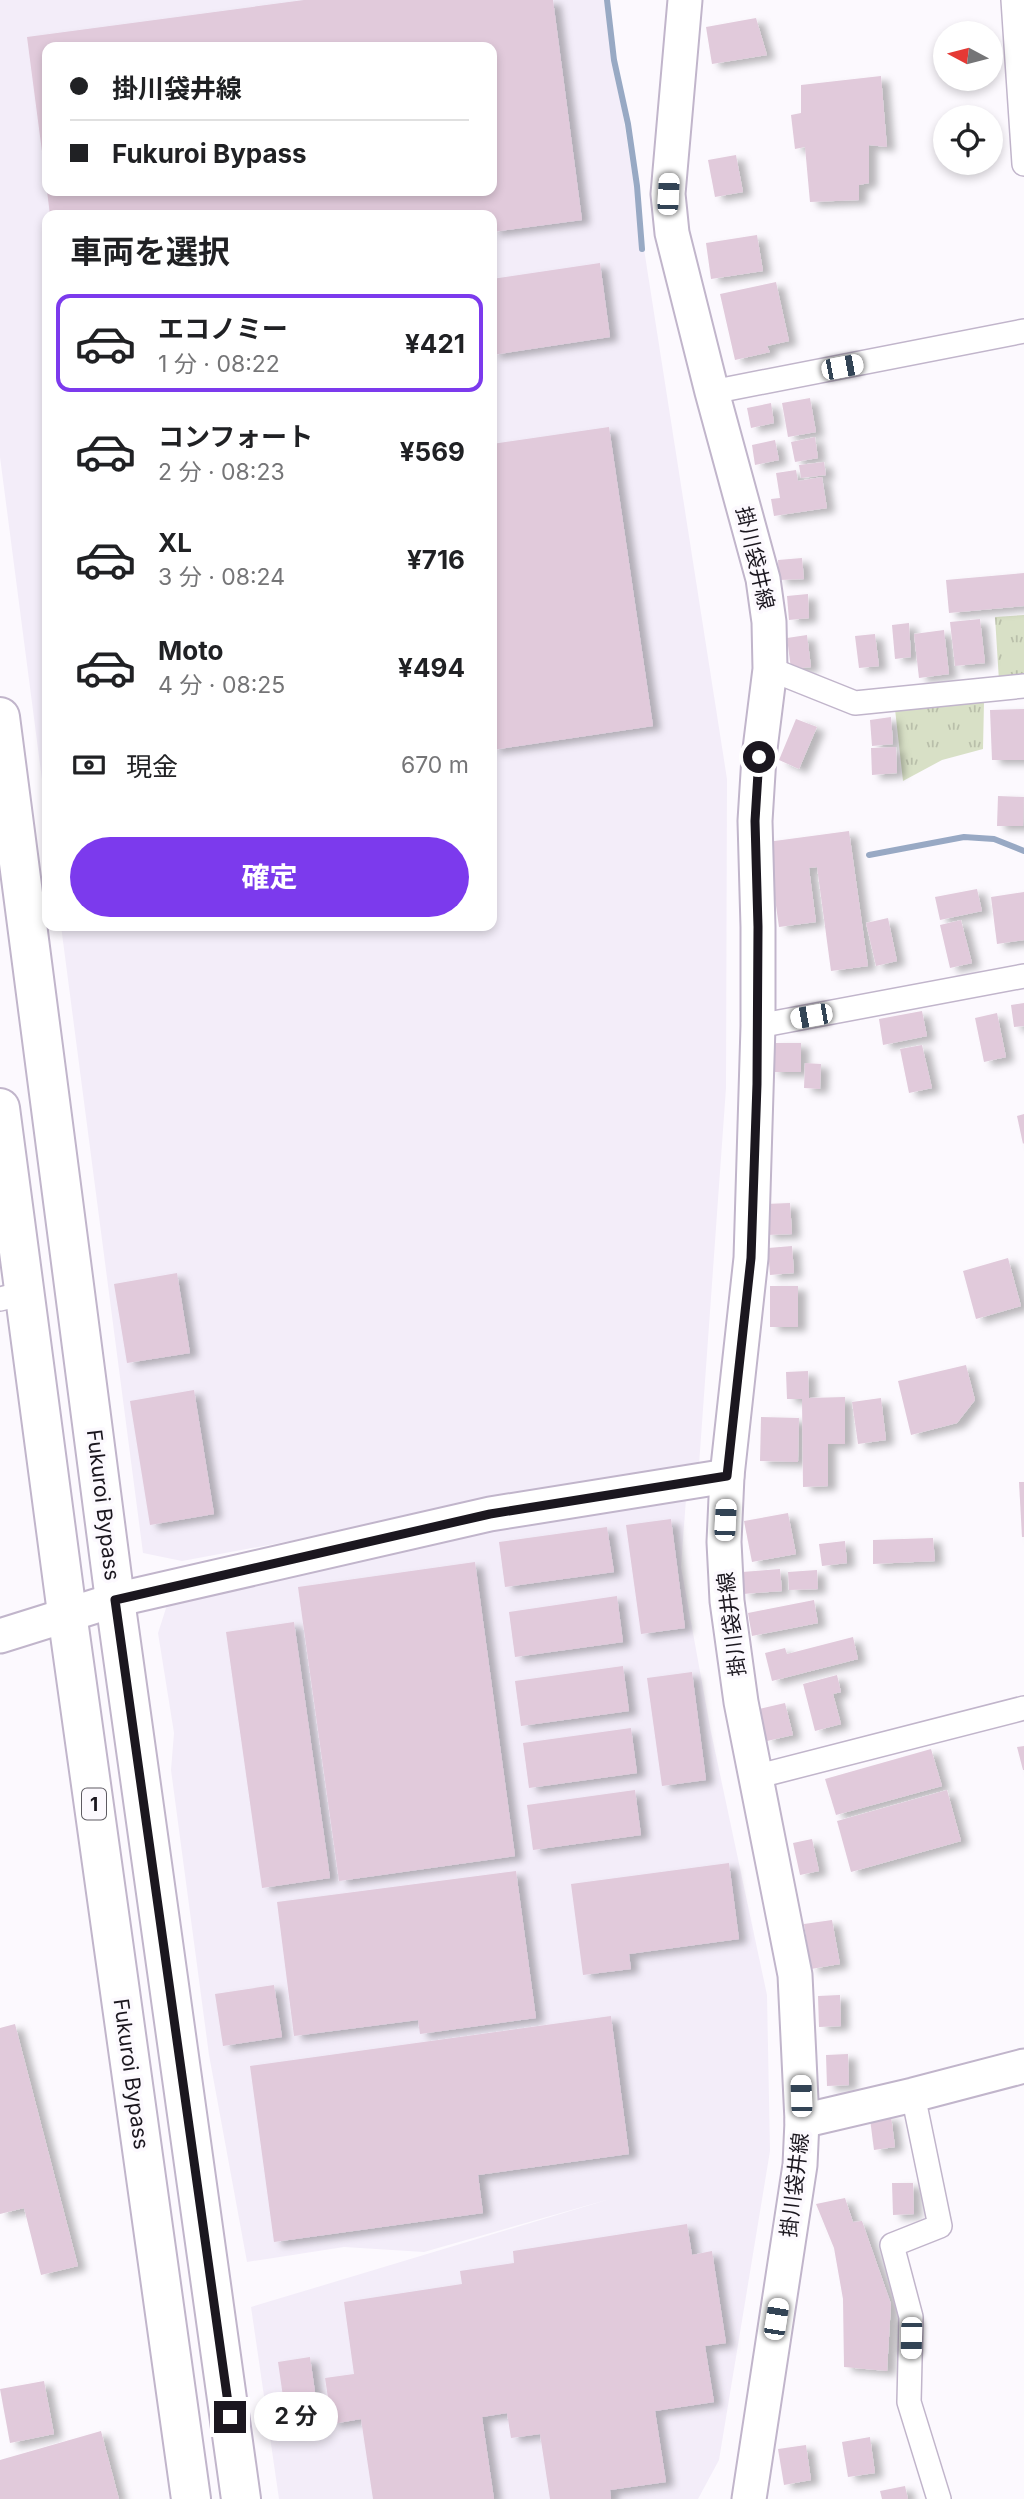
<!DOCTYPE html>
<html lang="ja">
<meta charset="utf-8">
<style>
:root{--surface:#fff;--page:#f2f2f2;--text:#202124;--muted:#757577;--line:#e0e0e0;--accent:#7c3aed}
body{margin:0;font-family:Inter,"Noto Sans JP",sans-serif;background:var(--page);color:var(--text);height:100vh;display:flex;flex-direction:column;font-size:26px;white-space:nowrap}
*{box-sizing:border-box;margin:0}
p{font-size:23px;color:var(--muted)}
.icon{flex:none;width:38px;height:38px;fill:none;stroke:currentColor;stroke-width:2;stroke-linecap:round;stroke-linejoin:round}
.map{position:relative;flex:1;overflow:hidden}
.sheet{position:absolute;left:42px;top:210px;width:455px;height:721px;display:flex;flex-direction:column;background:var(--surface);border-radius:14px;box-shadow:0 4px 10px #0003}
.sheet>*{flex:none}
.hud{position:absolute;left:42px;top:42px;width:455px;height:154px;border-radius:14px;box-shadow:0 4px 10px #0003;display:grid;align-content:center;height:154px;padding:0 28px;background:var(--surface)}
.needle{width:46px;rotate:277deg}
.controls{position:absolute;left:933px;top:21px;display:grid;gap:14px}
.controls a{display:grid;place-items:center;width:70px;height:70px;border-radius:50%;background:var(--surface);box-shadow:0 4px 10px #0003;font-size:35px}
.end{position:absolute;width:32px;height:32px;margin:-16px;border:9px solid #1b171f;background:#fff;box-shadow:0 0 0 4px #fff}
.from{border-radius:50%}
.bubble{position:absolute;height:49px;border-radius:24px;background:var(--surface);box-shadow:0 4px 10px #0003;font-size:23px;font-weight:700;line-height:49px;text-align:center}
.car{position:absolute;width:21px;height:42px;margin:-21px -10px;border-radius:9px;box-shadow:0 0 5px 2px #0007;background:linear-gradient(#fff 24%,#345 0 40%,#fff 0 76%,#345 0 86%,#fff 0)}
.hud b{display:flex;align-items:center;gap:24px;height:66px;font-size:26px}
.hud b+b{border-top:2px solid var(--line)}
.hud i{width:18px;height:18px;background:var(--text)}
ul{padding:0;list-style:none}
li{display:flex;align-items:center;gap:21px;height:98px;margin:0 14px 10px;padding:0 14px;border:4px solid transparent;border-radius:14px}
li div{flex:1}
li b{display:block;font-size:26px}
li em{font-style:normal;font-weight:700}
li.current{border-color:var(--accent)}
li>.icon{width:63px;height:63px;stroke-width:1.5}
h2{padding:0 28px;font-size:32px;line-height:84px}
.pay{display:flex;align-items:center;gap:18px;height:77px;padding:0 28px;font-size:26px}
.pay p{margin-inline-start:auto}
.cta{display:flex;gap:14px;margin-top:auto;padding:14px 28px}
.cta a{flex:1;height:80px;border-radius:42px;background:var(--accent);color:#fff;font-size:28px;font-weight:700;line-height:80px;text-align:center}
.map>svg:first-child{display:block}
.built{fill:#f3edf9;fill-rule:evenodd}
.grass{fill:url(#grass-tufts)}
.lines{fill:none;stroke-linecap:round;stroke-linejoin:round}
.stream{stroke:#98a9c4;stroke-width:6}
.building{fill:#e1cadb;filter:url(#shadow)}
.street-casing{stroke:#c1b5cb;stroke-width:26}
.secondary-casing{stroke:#c1b5cb;stroke-width:37}
.highway-casing{stroke:#c1b5cb;stroke-width:42}
.street{stroke:#fff;stroke-width:23}
.secondary{stroke:#fff;stroke-width:33}
.highway{stroke:#fff;stroke-width:38}
.route{stroke:#1b171f;stroke-width:9}
.labels{text-anchor:middle;stroke-width:7;stroke-linejoin:round;paint-order:stroke}
.shield{fill:#fcf9fe;stroke:#5e5b62;stroke-width:2}
.shield-label{font-size:19px;font-weight:bold;fill:#1b171f}
.street-label{font-size:21px;fill:#1b171f;stroke:#fcf9fe}
</style>
<div class="map">
<svg width="1024" height="2499" viewBox="0 0 1024 2499">
<defs>
<pattern id="grass-tufts" width="24" height="20" patternUnits="userSpaceOnUse" patternTransform="scale(1.75)"><rect width="24" height="20" fill="#d8e0c6"/><path d="M3 7l-1-3M5 7V3M7 7l1-3M15 17l-1-3M17 17v-4M19 17l1-3" fill="none" stroke="#b9bfaa"/></pattern>
<filter id="shadow"><feDropShadow dx="8" dy="4.5" stdDeviation="3.5" flood-color="#0004"/></filter>
</defs>
<rect width="100%" height="100%" fill="#fcf9fe"/>
<g class="built">
<path d="M0,0H605L727,779L726,1088L699,1465L182,1561L143,1553L61,926H492V215H47V818L0,457ZM47,47H492V191H47Z"/>
<path d="M686,1499L681,1567L711,1732L767,1995L770,2151L719,2460L698,2499H279L251,2307L610,2199L424,2252L344,2247L247,2262L209,2055L171,1770L174,1733L158,1633L168,1602L486,1530Z"/>
</g>
<g class="grass">
<path d="M1024,615V679L999,681L995,617Z"/>
<path d="M984,702L983,749L942,760L903,781L895,709Z"/>
</g>
<g class="lines">
<g class="stream">
<path d="M607,0L614,60L628,124L637,186L642,249"/>
<path d="M869,855L964,837L994,839L1024,851"/>
</g>
</g>
<g class="building">
<path d="M304,0H553L582,220L492,232V215H50L47,191H492V47H47L46,182L27,37Z"/>
<path d="M756,18L767,55L712,64L706,27Z"/>
<path d="M881,76L887,147L869,145V183L859,185V200L810,202L805,147L795,149L791,115L801,113V85Z"/>
<path d="M736,155L743,192L715,197L708,160Z"/>
<path d="M757,235L763,271L711,279L706,243Z"/>
<path d="M600,263L610,337L492,355V279Z"/>
<path d="M776,282L789,341L767,346L770,352L735,360L720,294Z"/>
<path d="M810,398L816,432L788,437L782,403Z"/>
<path d="M771,403L774,423L751,428L747,408Z"/>
<path d="M609,427L653,726L492,750V444Z"/>
<path d="M815,437L818,458L795,462L791,442Z"/>
<path d="M775,440L779,460L755,465L752,445Z"/>
<path d="M824,462L826,475L801,478L799,465Z"/>
<path d="M796,470L798,481L822,477L827,508L774,516L771,499L780,498L776,473Z"/>
<path d="M802,558L804,579L779,580L778,560Z"/>
<path d="M1024,573V606L949,613L946,580Z"/>
<path d="M808,594L809,618L789,620L787,596Z"/>
<path d="M980,619L985,663L955,666L950,622Z"/>
<path d="M909,623L911,657L895,659L892,625Z"/>
<path d="M944,630L949,674L919,678L914,634Z"/>
<path d="M875,634L879,666L859,668L855,636Z"/>
<path d="M807,635L811,667L791,669L787,638Z"/>
<path d="M1024,709V760H992L990,710Z"/>
<path d="M891,717L893,744L872,746L870,720Z"/>
<path d="M796,719L817,727L799,769L779,760Z"/>
<path d="M896,747L897,773L872,775L871,748Z"/>
<path d="M998,796L1024,797L1023,826H997Z"/>
<path d="M849,831L868,966L831,971L817,867L809,868L816,922L779,927L767,842Z"/>
<path d="M977,889L982,911L940,920L935,897Z"/>
<path d="M1024,892V940L997,944L991,897Z"/>
<path d="M888,918L897,961L876,966L866,923Z"/>
<path d="M961,920L972,963L950,968L940,925Z"/>
<path d="M1024,1003V1026L1014,1027L1011,1005Z"/>
<path d="M922,1011L927,1036L883,1045L879,1019Z"/>
<path d="M997,1013L1006,1057L984,1062L975,1018Z"/>
<rect x="772" y="1043" width="29" height="29"/>
<path d="M922,1045L932,1088L909,1093L900,1049Z"/>
<path d="M805,1063L821,1064L820,1089L804,1088Z"/>
<path d="M1024,1114V1143L1023,1144L1017,1116Z"/>
<path d="M790,1203L792,1234L766,1235L765,1204Z"/>
<path d="M792,1246L794,1273L770,1275L768,1248Z"/>
<path d="M1008,1258L1021,1306L976,1319L963,1271Z"/>
<path d="M177,1273L190,1353L127,1363L114,1284Z"/>
<rect x="770" y="1286" width="28" height="41"/>
<path d="M966,1365L975,1400L957,1423L911,1435L898,1381Z"/>
<path d="M808,1371L809,1398L845,1397V1444H828V1486L803,1487L802,1399H787L786,1372Z"/>
<path d="M194,1390L214,1514L150,1525L130,1401Z"/>
<path d="M881,1398L886,1440L858,1444L852,1402Z"/>
<path d="M761,1417L799,1418L798,1462L760,1461Z"/>
<path d="M1019,1482H1024V1537H1022Z"/>
<path d="M788,1513L796,1554L752,1562L744,1521Z"/>
<path d="M671,1519L685,1628L641,1634L626,1525Z"/>
<path d="M607,1527L614,1572L505,1587L499,1542Z"/>
<path d="M933,1538L935,1561L873,1564V1540Z"/>
<path d="M845,1541L847,1563L822,1566L819,1544Z"/>
<path d="M475,1562L515,1856L339,1881L298,1587Z"/>
<path d="M780,1569L782,1591L743,1594L742,1572Z"/>
<path d="M817,1570L818,1589L789,1590L788,1572Z"/>
<path d="M617,1596L623,1642L515,1657L509,1612Z"/>
<path d="M814,1600L818,1623L752,1636L748,1613Z"/>
<path d="M294,1622L330,1878L262,1888L226,1632Z"/>
<path d="M853,1637L858,1659L772,1681L765,1653L785,1648L787,1654Z"/>
<path d="M623,1666L629,1711L521,1726L515,1681Z"/>
<path d="M692,1672L706,1780L662,1786L647,1678Z"/>
<path d="M837,1675L841,1692L833,1694L841,1724L815,1731L803,1684Z"/>
<path d="M785,1703L793,1735L767,1741L759,1709Z"/>
<path d="M631,1728L637,1773L529,1788L523,1743Z"/>
<path d="M1024,1746V1770H1023L1017,1747Z"/>
<path d="M931,1749L942,1786L836,1815L825,1779Z"/>
<path d="M635,1790L641,1835L533,1850L527,1805Z"/>
<path d="M947,1790L961,1841L851,1872L837,1821Z"/>
<path d="M812,1839L819,1871L800,1875L793,1843Z"/>
<path d="M729,1863L739,1939L629,1954L631,1969L583,1975L571,1884Z"/>
<path d="M516,1871L536,2018L420,2034L418,2020L294,2036L277,1902Z"/>
<path d="M832,1920L840,1964L811,1969L804,1924Z"/>
<path d="M274,1985L282,2037L223,2046L215,1994Z"/>
<path d="M840,1995L841,2026L819,2027L818,1996Z"/>
<path d="M611,2016L629,2154L478,2175L483,2213L274,2242L250,2066Z"/>
<path d="M15,2024L78,2266L41,2275L24,2208L0,2214V2028Z"/>
<path d="M848,2054L849,2085L827,2086L826,2055Z"/>
<path d="M891,2116L895,2147L874,2150L870,2119Z"/>
<path d="M892,2183H913L914,2214L893,2215Z"/>
<path d="M845,2198L853,2222L862,2221L891,2304L887,2371L844,2367L843,2299L834,2248L816,2204Z"/>
<path d="M687,2224L692,2255L712,2251L726,2343L705,2346L714,2402L655,2411L666,2482L610,2490L611,2499H550L540,2434L511,2438L507,2413L482,2417L494,2499H373L361,2419L332,2424L325,2378L354,2374L344,2302L462,2284L460,2271L514,2263L513,2251Z"/>
<path d="M310,2357L320,2427L288,2431L278,2362Z"/>
<path d="M44,2381L54,2434L10,2443L0,2389Z"/>
<path d="M101,2431L119,2499H0V2460Z"/>
<path d="M870,2437L875,2473L848,2477L842,2442Z"/>
<path d="M806,2445L811,2480L784,2485L778,2449Z"/>
<path d="M905,2486L908,2499H882L880,2491Z"/>
</g>
<g class="lines">
<g class="street-casing">
<g id="street">
<path d="M1013,0L1024,164"/>
<path d="M712,392L1024,331"/>
<path d="M770,669L855,703L1024,686"/>
<path d="M758,1026L1024,976"/>
<path d="M0,1299L24,1293"/>
<path d="M755,1777L1024,1708"/>
<path d="M913,2095L940,2226L892,2245L911,2317L909,2402L939,2499"/>
</g>
</g>
<g class="secondary-casing">
<g id="secondary">
<path d="M685,0L668,194L672,233L712,392L763,579L769,622L770,669L759,757L755,821L758,927V1026L751,1258L727,1476L724,1542L727,1601L741,1702L795,1975L802,2121L800,2165L749,2499"/>
<path d="M0,1636L115,1600L490,1514L727,1476"/>
<path d="M802,2121L913,2095L1024,2066"/>
</g>
</g>
<g class="highway-casing">
<g id="highway">
<path d="M0,717L115,1600L241,2499"/>
<path d="M0,1108L67,1613L191,2499"/>
</g>
</g>
<use href="#street" class="street"/>
<use href="#secondary" class="secondary"/>
<use href="#highway" class="highway"/>
</g>
<g class="lines">
<path class="route" d="M230,2417L115,1600L490,1514L727,1476L751,1258L757,1084L758,927L755,821L759,757"/>
</g>
<g class="labels">
<rect class="shield" x="82" y="1788.5" width="24" height="31" rx="5"/>
<g class="shield-label">
<text x="94" y="1811">1</text>
</g>
<g class="street-label">
<text transform="translate(755 558) rotate(77)" y="7">掛川袋井線</text>
<text transform="translate(103 1505) rotate(83)" y="7">Fukuroi Bypass</text>
<text transform="translate(732 1624) rotate(-97)" y="7">掛川袋井線</text>
<text transform="translate(131 2074) rotate(82)" y="7">Fukuroi Bypass</text>
<text transform="translate(795 2185) rotate(-83)" y="7">掛川袋井線</text>
</g>
</g>
</svg>
<div class="controls">
<a><svg class="needle" viewBox="-14 -14 28 28"><path d="M0-13l5 13h-10z" fill="#e53935"/><path d="M0 13l5-13h-10z" fill="#757577"/></svg></a>
<a><svg class="icon" aria-label="locate" viewBox="0 0 24 24"><circle cx="12" cy="12" r="6"/><path d="M12 2v4M12 18v4M2 12h4M18 12h4"/></svg></a>
</div>
<i class="end from" style="left:759px;top:757px"></i>
<i class="end" style="left:230px;top:2417px"></i>
<div class="bubble" style="left:254px;top:2392px;width:84px">2 分</div>
<i class="car" style="left:668px;top:194px;rotate:3deg"></i>
<i class="car" style="left:842px;top:367px;rotate:79deg"></i>
<i class="car" style="left:811px;top:1016px;rotate:260deg"></i>
<i class="car" style="left:725px;top:1520px;rotate:3deg"></i>
<i class="car" style="left:801px;top:2096px;rotate:358deg"></i>
<i class="car" style="left:776px;top:2319px;rotate:9deg"></i>
<i class="car" style="left:911px;top:2338px;rotate:181deg"></i>
<div class="hud">
<b><i class="from"></i>掛川袋井線</b>
<b><i></i>Fukuroi Bypass</b>
</div>
<section class="sheet">
<h2>車両を選択</h2>
<ul>
<li class="current"><svg class="icon" aria-label="car" viewBox="0 0 24 24"><path d="M5 17H2v-5l4-1 3-4h7l3 4 3 1v5h-3M9 17h6M6 11h13"/><circle cx="7" cy="17" r="2"/><circle cx="17" cy="17" r="2"/></svg><div><b>エコノミー</b><p>1 分 · 08:22</p></div><em>¥421</em></li>
<li><svg class="icon" aria-label="car" viewBox="0 0 24 24"><path d="M5 17H2v-5l4-1 3-4h7l3 4 3 1v5h-3M9 17h6M6 11h13"/><circle cx="7" cy="17" r="2"/><circle cx="17" cy="17" r="2"/></svg><div><b>コンフォート</b><p>2 分 · 08:23</p></div><em>¥569</em></li>
<li><svg class="icon" aria-label="car" viewBox="0 0 24 24"><path d="M5 17H2v-5l4-1 3-4h7l3 4 3 1v5h-3M9 17h6M6 11h13"/><circle cx="7" cy="17" r="2"/><circle cx="17" cy="17" r="2"/></svg><div><b>XL</b><p>3 分 · 08:24</p></div><em>¥716</em></li>
<li><svg class="icon" aria-label="car" viewBox="0 0 24 24"><path d="M5 17H2v-5l4-1 3-4h7l3 4 3 1v5h-3M9 17h6M6 11h13"/><circle cx="7" cy="17" r="2"/><circle cx="17" cy="17" r="2"/></svg><div><b>Moto</b><p>4 分 · 08:25</p></div><em>¥494</em></li>
</ul>
<div class="pay"><svg class="icon" aria-label="cash" viewBox="0 0 24 24"><path d="M3 7h18v10H3z"/><circle cx="12" cy="12" r="2"/></svg>現金<p>670 m</p></div>
<div class="cta"><a>確定</a></div>
</section>
</div>
